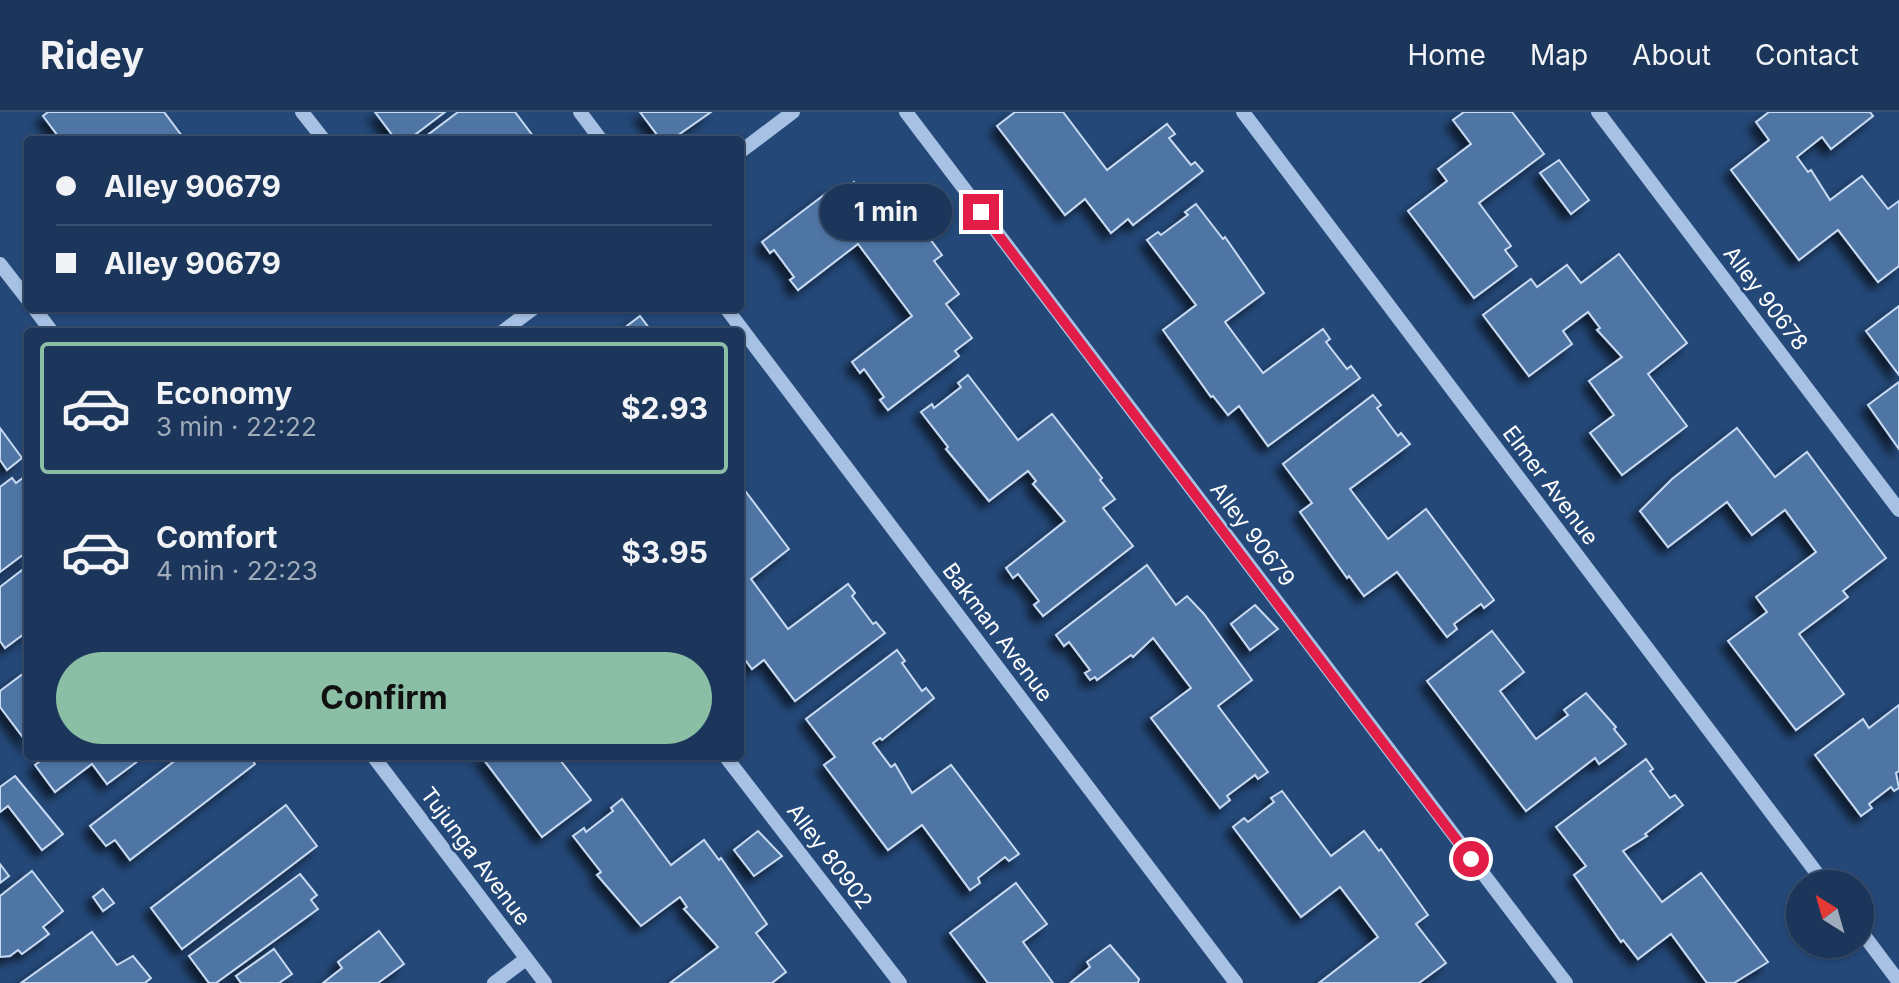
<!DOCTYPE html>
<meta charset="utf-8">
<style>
:root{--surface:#1b365a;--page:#243e60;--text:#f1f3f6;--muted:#a0abbb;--line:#395070;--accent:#8abfa5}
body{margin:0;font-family:Inter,sans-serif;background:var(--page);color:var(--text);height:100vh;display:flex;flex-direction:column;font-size:30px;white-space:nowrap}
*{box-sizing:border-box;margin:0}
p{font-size:26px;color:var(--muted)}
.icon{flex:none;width:44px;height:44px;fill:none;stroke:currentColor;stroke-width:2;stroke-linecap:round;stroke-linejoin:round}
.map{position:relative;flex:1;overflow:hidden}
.details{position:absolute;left:24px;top:216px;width:720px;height:432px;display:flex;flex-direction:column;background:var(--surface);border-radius:8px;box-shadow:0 2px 6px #0004,0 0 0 2px var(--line)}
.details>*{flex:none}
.banner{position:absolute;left:24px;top:24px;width:720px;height:176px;border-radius:8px;box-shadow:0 2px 6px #0004,0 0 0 2px var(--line);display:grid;align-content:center;height:176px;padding:0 32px;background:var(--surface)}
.needle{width:52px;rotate:323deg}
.controls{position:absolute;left:1786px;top:758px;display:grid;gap:16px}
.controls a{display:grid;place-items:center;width:88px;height:88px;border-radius:50%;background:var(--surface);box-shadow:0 2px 6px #0004,0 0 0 2px var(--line);font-size:40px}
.end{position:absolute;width:36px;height:36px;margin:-18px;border:10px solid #e11d48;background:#fff;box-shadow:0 0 0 4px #fff}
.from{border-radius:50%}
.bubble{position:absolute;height:56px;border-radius:28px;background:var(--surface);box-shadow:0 2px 6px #0004,0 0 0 2px var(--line);font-size:26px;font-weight:700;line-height:56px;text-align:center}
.banner b{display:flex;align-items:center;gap:28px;height:76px;font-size:30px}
.banner b+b{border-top:2px solid var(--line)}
.banner i{width:20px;height:20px;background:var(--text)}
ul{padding:14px 0 0;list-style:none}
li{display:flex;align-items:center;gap:24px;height:132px;margin:0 16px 12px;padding:0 16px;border:4px solid transparent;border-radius:8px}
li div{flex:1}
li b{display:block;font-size:30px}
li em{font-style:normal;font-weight:700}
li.current{border-color:var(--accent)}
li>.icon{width:72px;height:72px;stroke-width:1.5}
.button{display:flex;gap:16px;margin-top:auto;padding:16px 32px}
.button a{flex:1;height:92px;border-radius:48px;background:var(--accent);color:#111;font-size:32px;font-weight:700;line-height:92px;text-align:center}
header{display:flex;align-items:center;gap:48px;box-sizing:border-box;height:112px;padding:0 40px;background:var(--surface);border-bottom:2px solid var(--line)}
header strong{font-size:38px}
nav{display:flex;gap:44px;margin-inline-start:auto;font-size:28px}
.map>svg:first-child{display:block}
.building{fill:#5075a4;stroke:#c8dbf3;stroke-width:2;filter:url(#shadow)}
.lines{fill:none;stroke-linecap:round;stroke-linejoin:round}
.minor{stroke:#a6c1e3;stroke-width:14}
.route{stroke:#e11d48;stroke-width:10}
.labels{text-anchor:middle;stroke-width:6;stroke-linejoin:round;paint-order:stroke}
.street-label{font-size:22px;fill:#fff;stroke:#244878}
</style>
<header>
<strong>Ridey</strong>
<nav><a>Home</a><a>Map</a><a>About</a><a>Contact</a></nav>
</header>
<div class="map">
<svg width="1899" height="871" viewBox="0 0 1899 871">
<defs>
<filter id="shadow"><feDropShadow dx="-7" dy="7" stdDeviation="4" flood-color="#0009"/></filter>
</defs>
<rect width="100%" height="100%" fill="#244878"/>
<g class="building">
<path d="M48,0H164L185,28H61L43,4Z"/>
<path d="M375,0H445L408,28H396Z"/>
<path d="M458,0H515L536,28H421Z"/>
<path d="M640,0H711L671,28H661Z"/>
<path d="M1015,0H1063L1107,58L1167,12L1175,22L1169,26L1191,53L1195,50L1203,59L1133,113L1128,107L1111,121L1085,87L1065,103L997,14Z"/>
<path d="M1464,0H1512L1544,42L1479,91L1511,134L1505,138L1517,154L1474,186L1408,99L1447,69L1438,57L1471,32L1453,8Z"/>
<path d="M1769,0H1870L1873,4L1831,37L1822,25L1797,45L1808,60L1811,58L1830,88L1862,64L1888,97L1899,89V154L1878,170L1838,118L1799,148L1731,58L1769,28L1756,10Z"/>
<path d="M1559,48L1589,88L1571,102L1540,61Z"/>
<path d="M854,70L879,103L900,87L942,143L934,149L959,182L946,192L972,226L955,239L959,244L888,298L880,288L884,285L864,257L860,261L852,250L912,204L858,132L798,178L790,168L794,165L774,138L770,141L762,130L833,76L838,82Z"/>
<path d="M1196,92L1223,127L1225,125L1264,181L1225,210L1263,261L1323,217L1330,227L1326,230L1347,257L1351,254L1360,266L1268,334L1239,294L1228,303L1213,284L1211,285L1163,218L1196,193L1147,128L1158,120L1161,123L1188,103L1185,100Z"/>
<path d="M1619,142L1687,231L1648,262L1687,314L1622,363L1590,321L1614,303L1589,269L1622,245L1597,218L1600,216L1588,200L1563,219L1572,232L1529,264L1483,203L1531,167L1537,175L1567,153L1581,171Z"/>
<path d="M1899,194V263L1866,219Z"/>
<path d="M640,204L649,216L645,220H619Z"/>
<path d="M968,263L1018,328L1052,302L1102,366L1100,368L1115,387L1103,396L1133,434L1043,504L1034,493L1039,489L1018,462L1013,466L1006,456L1065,409L1033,372L1036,369L1028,359L989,389L946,337L948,335L921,300L932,292L934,296L961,275L958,271Z"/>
<path d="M1899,270V337L1868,293Z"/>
<path d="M1373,283L1381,293L1377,296L1398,324L1401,321L1410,332L1350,377L1388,427L1426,397L1494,488L1484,496L1481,492L1454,512L1457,517L1447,525L1397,460L1364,484L1349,464L1347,466L1300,400L1312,391L1283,352Z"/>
<path d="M0,316L22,346L7,358L0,348Z"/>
<path d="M1737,316L1775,365L1807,340L1886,446L1843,479L1848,485L1799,522L1844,582L1796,618L1728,529L1767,500L1756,485L1816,440L1785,398L1752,423L1727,390L1668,435L1640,399L1672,367Z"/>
<path d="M28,362V439L0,460V375L12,366L16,371Z"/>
<path d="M740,372L789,437L751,467L788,517L848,472L855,481L852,484L873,512L876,510L885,521L795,589L764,548L752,557L740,541Z"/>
<path d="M28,448V519L5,536L0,529V475L26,455L24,451Z"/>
<path d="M1147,453L1176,493L1187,484L1204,502L1252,568L1218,594L1268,660L1258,667L1255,663L1227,684L1230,688L1220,696L1151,606L1191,576L1153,526L1133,545L1131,543L1097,568L1095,565L1090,568L1085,561L1090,558L1069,530L1064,534L1056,523Z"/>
<path d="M1255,493L1278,517L1250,538L1231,512Z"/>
<path d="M1492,519L1524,560L1500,579L1536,627L1568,603L1564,598L1586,581L1616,615L1614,617L1626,632L1599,652L1595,646L1526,699L1427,569Z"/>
<path d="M897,538L905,549L902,551L922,579L926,576L934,586L882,628L880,626L873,631L891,655L895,652L912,681L951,653L1019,742L1009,749L1005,745L978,766L980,771L970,778L922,713L888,738L824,653L835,645L806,607Z"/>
<path d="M28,558V632L0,595V579Z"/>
<path d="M1899,593V659L1896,661L1899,676L1894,679L1891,675L1869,692L1872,696L1861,704L1815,643L1863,607L1869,616Z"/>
<path d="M47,644H135L138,649L107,672L92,652L55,680L35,653Z"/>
<path d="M181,644H250L255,652L130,748L115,728L106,734L90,714Z"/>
<path d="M481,644H557L591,688L542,725Z"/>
<path d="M1646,647L1653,657L1650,659L1670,686L1675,683L1683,693L1645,722L1647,724L1623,739L1662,790L1701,761L1768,850L1734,871H1707L1671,822L1638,847L1623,828L1621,830L1574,763L1586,754L1556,715Z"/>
<path d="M15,664L63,722L42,738L8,694L0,700V675Z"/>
<path d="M1282,679L1331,744L1364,719L1379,739L1381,737L1428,803L1416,812L1446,851L1419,871H1319L1378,825L1340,775L1301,805L1233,715L1244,706L1248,710L1274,690L1271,686Z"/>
<path d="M622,687L671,753L704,728L719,748L721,746L767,812L756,821L786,860L772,871H670L718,835L684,797L687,795L680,785L641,814L597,763L601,760L573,724L584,716L586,720L613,699L611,696Z"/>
<path d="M286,693L317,734L182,837L151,796Z"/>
<path d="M758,719L782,744L754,764L734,738Z"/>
<path d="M0,752L9,764L0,771Z"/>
<path d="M32,759L63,799L43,815L49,822L22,842L18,838L10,844L0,845V784Z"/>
<path d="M300,762L317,783L311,788L318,797L216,871H209L189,844Z"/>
<path d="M1016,771L1047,812L1023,830L1053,871H988L950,821Z"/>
<path d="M103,777L114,791L103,799L93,785Z"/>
<path d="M379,819L404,852L378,871H323L342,856L338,850Z"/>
<path d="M92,820L117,853L133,844L151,866L145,871H21Z"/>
<path d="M1110,833L1139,867L1138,871H1070L1090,855L1087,850Z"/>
<path d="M274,837L292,862L279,871H241L236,864Z"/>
</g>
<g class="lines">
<g class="minor">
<path d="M302,0L324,28"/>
<path d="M580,0L601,28"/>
<path d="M906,0L1566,871"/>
<path d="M1243,0L1825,772"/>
<path d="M1598,0L1899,398"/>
<path d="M740,40L793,0"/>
<path d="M0,152L28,188"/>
<path d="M34,196L52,220"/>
<path d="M726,196L1236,871"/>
<path d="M502,220L534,196"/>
<path d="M373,644L545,871"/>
<path d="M725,644L900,871"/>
<path d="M1860,818L1899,870"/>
<path d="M494,871L526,847"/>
</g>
</g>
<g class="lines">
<path class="route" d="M981,100L1471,747"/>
</g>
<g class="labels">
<g class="street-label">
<text transform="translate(1766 186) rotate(53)" y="8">Alley 90678</text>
<text transform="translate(1551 373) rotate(53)" y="8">Elmer Avenue</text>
<text transform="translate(1253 422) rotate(53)" y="8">Alley 90679</text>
<text transform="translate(998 520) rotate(53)" y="8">Bakman Avenue</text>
<text transform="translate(476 744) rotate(53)" y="8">Tujunga Avenue</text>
<text transform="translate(830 744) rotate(53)" y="8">Alley 80902</text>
</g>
</g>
</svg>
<div class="controls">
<a><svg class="needle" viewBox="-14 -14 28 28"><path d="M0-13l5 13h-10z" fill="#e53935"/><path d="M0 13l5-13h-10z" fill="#a0abbb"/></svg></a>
</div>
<i class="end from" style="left:1471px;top:747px"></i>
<i class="end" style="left:981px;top:100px"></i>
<div class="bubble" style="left:820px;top:72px;width:132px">1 min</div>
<div class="banner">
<b><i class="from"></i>Alley 90679</b>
<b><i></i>Alley 90679</b>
</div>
<section class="details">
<ul>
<li class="current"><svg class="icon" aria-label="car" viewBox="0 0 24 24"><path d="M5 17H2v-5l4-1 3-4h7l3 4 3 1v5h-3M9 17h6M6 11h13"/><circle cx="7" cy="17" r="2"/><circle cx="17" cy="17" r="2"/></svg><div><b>Economy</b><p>3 min · 22:22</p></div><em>$2.93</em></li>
<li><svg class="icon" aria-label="car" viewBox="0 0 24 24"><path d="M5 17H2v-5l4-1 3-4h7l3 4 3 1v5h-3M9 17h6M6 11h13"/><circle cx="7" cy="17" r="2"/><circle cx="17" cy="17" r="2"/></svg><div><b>Comfort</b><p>4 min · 22:23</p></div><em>$3.95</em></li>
</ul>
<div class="button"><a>Confirm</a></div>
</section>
</div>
